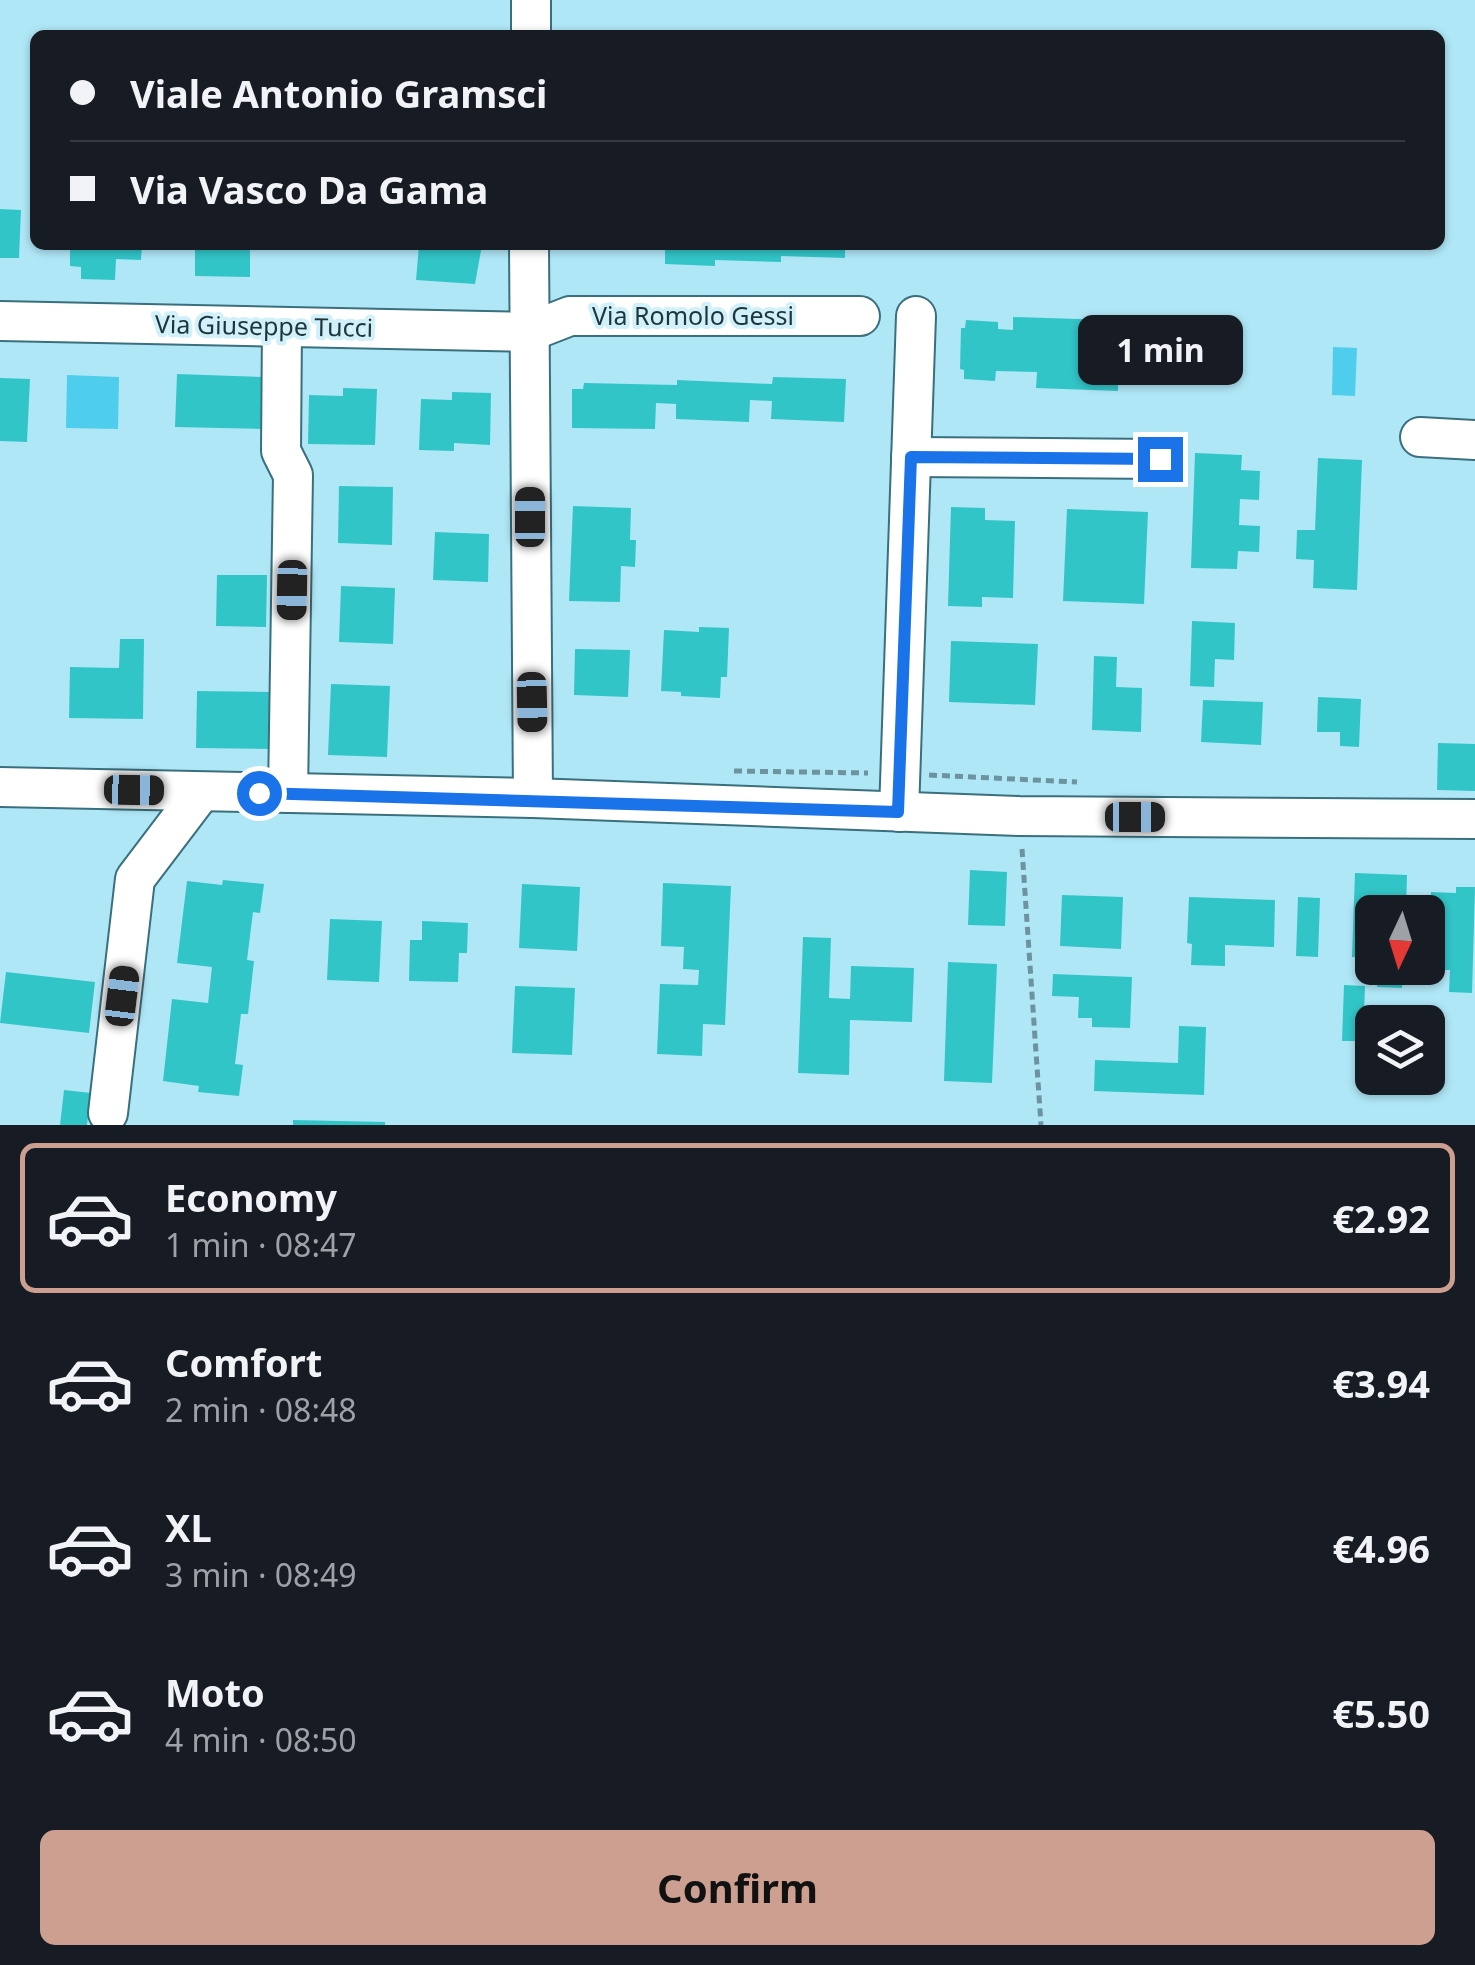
<!DOCTYPE html>
<meta charset="utf-8">
<style>
:root{--surface:#171b24;--page:#242831;--text:#f1f3f6;--muted:#9ea1a6;--line:#363941;--accent:#cc9f91}
body{margin:0;font-family:"Noto Sans",sans-serif;background:var(--page);color:var(--text);height:100vh;display:flex;flex-direction:column;font-size:38px;white-space:nowrap}
*{box-sizing:border-box;margin:0}
p{font-size:32px;color:var(--muted)}
.icon{flex:none;width:55px;height:55px;fill:none;stroke:currentColor;stroke-width:2;stroke-linecap:round;stroke-linejoin:round}
.map{position:relative;height:1125px;overflow:hidden}
.drawer{display:flex;flex-direction:column;background:var(--surface);flex:1}
.drawer>*{flex:none}
.guide{position:absolute;left:30px;top:30px;width:1415px;height:220px;border-radius:15px;box-shadow:0 2px 8px #0004;display:grid;align-content:center;height:220px;padding:0 40px;background:var(--surface)}
.needle{width:65px;rotate:184deg}
.tools{position:absolute;left:1355px;top:895px;display:grid;gap:20px}
.tools a{display:grid;place-items:center;width:90px;height:90px;border-radius:15px;background:var(--surface);box-shadow:0 2px 8px #0004;font-size:50px}
.end{position:absolute;width:45px;height:45px;margin:-22px;border:12px solid #1a73e8;background:#fff;box-shadow:0 0 0 5px #fff}
.from{border-radius:50%}
.bubble{position:absolute;height:70px;border-radius:15px;background:var(--surface);box-shadow:0 2px 8px #0004;font-size:32px;font-weight:700;line-height:70px;text-align:center}
.car{position:absolute;width:30px;height:60px;margin:-30px -15px;border-radius:12px;box-shadow:0 0 8px 2px #0007;background:linear-gradient(#222 24%,#8ab4d8 0 40%,#222 0 76%,#8ab4d8 0 86%,#222 0)}
.guide b{display:flex;align-items:center;gap:35px;height:95px;font-size:38px}
.guide b+b{border-top:2px solid var(--line)}
.guide i{width:25px;height:25px;background:var(--text)}
ul{padding:18px 0 0;list-style:none}
li{display:flex;align-items:center;gap:30px;height:150px;margin:0 20px 15px;padding:0 20px;border:5px solid transparent;border-radius:15px}
li div{flex:1}
li b{display:block;font-size:38px}
li em{font-style:normal;font-weight:700}
li.on{border-color:var(--accent)}
li>.icon{width:90px;height:90px;stroke-width:1.5}
.cta{display:flex;gap:20px;margin-top:auto;padding:20px 40px}
.cta a{flex:1;height:115px;border-radius:15px;background:var(--accent);color:#111;font-size:40px;font-weight:700;line-height:115px;text-align:center}
.map>svg:first-child{display:block}
.water{fill:#4fcdec}
.building{fill:#32c5c8}
.lines{fill:none;stroke-linecap:round;stroke-linejoin:round}
.minor-casing{stroke:#3a6f7d;stroke-width:42}
.path{stroke:#6c939e;stroke-width:5;stroke-dasharray:8 5;stroke-linecap:butt}
.minor{stroke:#fff;stroke-width:38}
.route{stroke:#1a73e8;stroke-width:12}
.labels{text-anchor:middle;stroke-width:8;stroke-linejoin:round;paint-order:stroke}
.street-label{font-size:25px;fill:#1f353b;stroke:#d0f0fa}
</style>
<div class="map">
<svg width="1475" height="1125" viewBox="0 0 1475 1125">
<rect width="100%" height="100%" fill="#b0e7f7"/>
<g class="water">
<path d="M1333,347L1357,348L1355,396L1332,395Z"/>
<path d="M67,375L119,377L118,429L66,428Z"/>
</g>
<g class="building">
<path d="M0,209L21,210L19,258H0Z"/>
<path d="M70,245H142L141,260L116,259L115,280L81,279V267L70,266Z"/>
<path d="M195,245H250V277L195,276Z"/>
<path d="M419,245H482L475,284L416,280Z"/>
<path d="M665,245H845V258L781,256V262L715,260V266L665,264Z"/>
<path d="M1108,315L1166,316L1162,377L1118,375V391L1036,388L1037,372L996,371L995,381L964,379V370L960,369L961,328H965L966,320L998,322V329L1013,330V317L1108,320Z"/>
<path d="M177,374L263,377L262,429L175,427Z"/>
<path d="M773,377L846,379L844,422L771,419L772,401L750,400L749,422L676,419V404L656,403L655,429L572,428V389H583L584,383L677,385V380L772,384Z"/>
<path d="M0,378L30,379L27,442L0,441Z"/>
<path d="M343,388L377,389L375,445L308,444L309,395L343,396Z"/>
<path d="M452,392L491,393L490,445L454,443V451L419,450L421,399L452,400Z"/>
<path d="M1195,453L1242,455L1241,470L1260,471L1259,500L1240,499L1239,525L1260,526L1259,552L1238,551L1237,569L1191,568Z"/>
<path d="M1318,458L1362,460L1357,590L1313,588L1314,560L1296,559L1297,530H1315Z"/>
<path d="M339,486L393,487L392,545L338,543Z"/>
<path d="M573,506L631,508L630,540H636L635,567L621,566L620,602L569,601Z"/>
<path d="M951,507L985,508V520L1015,521L1013,598L982,597V607L948,606Z"/>
<path d="M1067,509L1148,512L1144,604L1063,601Z"/>
<path d="M435,532L489,534L488,582L433,580Z"/>
<path d="M217,575H267L266,627L216,626Z"/>
<path d="M341,586L395,588L393,644L339,642Z"/>
<path d="M1192,621L1235,623L1234,660L1215,659L1214,687L1190,686Z"/>
<path d="M699,627L729,628L727,677H721L720,698L681,696V692L661,691L664,630L699,632Z"/>
<path d="M120,639H144L143,719L69,718L70,667L119,668Z"/>
<path d="M951,641L1038,644L1035,705L949,702Z"/>
<path d="M575,649L630,650L628,697L574,695Z"/>
<path d="M1094,656L1117,657L1116,687L1142,688L1141,732L1092,730Z"/>
<path d="M331,684L390,686L387,757L328,755Z"/>
<path d="M197,691L272,692L271,749L196,748Z"/>
<path d="M1318,697L1361,699L1359,747L1340,746V732H1317Z"/>
<path d="M1203,700L1263,702L1261,745L1201,742Z"/>
<path d="M1438,743L1475,744V791L1437,790Z"/>
<path d="M970,870L1007,872L1005,926L968,925Z"/>
<path d="M1355,873L1407,875L1406,912H1372V958L1352,957Z"/>
<path d="M223,880L264,884L260,913L253,912L247,960L254,961L248,1014H241L235,1064L243,1065L239,1096L198,1092L199,1086L163,1081L172,999L208,1003L212,967L177,963L187,881L222,885Z"/>
<path d="M663,883L731,886L725,1025L703,1024L702,1056L657,1054L660,984L698,985L699,970L683,969L684,947L661,946Z"/>
<path d="M522,884L580,887L577,951L519,948Z"/>
<path d="M1456,887H1475L1472,993L1449,992L1450,970H1439L1440,946H1429L1431,892L1456,893Z"/>
<path d="M1062,895L1123,897L1121,949L1060,946Z"/>
<path d="M1189,897L1275,900L1274,947L1225,945V966L1191,965L1192,944L1187,943Z"/>
<path d="M1298,897L1320,898L1318,957L1296,956Z"/>
<path d="M330,919L382,921L379,982L327,980Z"/>
<path d="M422,921L468,923L467,953H459L458,982L409,981L410,940H422Z"/>
<path d="M803,937L831,938L829,998L850,999L851,966L914,968L912,1022L850,1020L849,1075L798,1073Z"/>
<path d="M948,962L997,964L992,1083L944,1081Z"/>
<path d="M1378,969L1403,970L1402,988L1377,987Z"/>
<path d="M6,972L95,982L89,1033L0,1023Z"/>
<path d="M1053,974L1132,977L1130,1028L1092,1027V1018H1078L1079,997L1052,996Z"/>
<path d="M1344,985L1365,986L1363,1041H1342Z"/>
<path d="M515,986L575,988L572,1055L512,1053Z"/>
<path d="M1391,1015L1414,1016V1022H1391Z"/>
<path d="M1179,1026L1206,1027L1204,1095L1094,1091L1095,1060L1178,1063Z"/>
<path d="M1389,1078H1412L1411,1091H1388Z"/>
<path d="M64,1090L91,1093L87,1125H60Z"/>
<path d="M293,1120L385,1122V1125H293Z"/>
</g>
<g class="lines">
<g class="minor-casing">
<g id="minor">
<path d="M531,35V0"/>
<path d="M529,245L533,798"/>
<path d="M0,321L529,332L570,316H860"/>
<path d="M282,327L281,451L293,475L288,793"/>
<path d="M1420,437L1475,440"/>
<path d="M911,457L1160,459"/>
<path d="M0,787L533,798L1019,816L1475,819"/>
<path d="M899,812L916,316"/>
<path d="M108,1113L135,879L201,792"/>
</g>
</g>
<g class="path">
<path d="M734,771L868,773"/>
<path d="M929,775L1077,782"/>
<path d="M1022,849L1041,1125"/>
</g>
<use href="#minor" class="minor"/>
</g>
<g class="lines">
<path class="route" d="M259,793L898,812L911,457L1160,459"/>
</g>
<g class="labels">
<g class="street-label">
<text x="693" y="325">Via Romolo Gessi</text>
<text transform="translate(264 326) rotate(1)" y="9">Via Giuseppe Tucci</text>
</g>
</g>
</svg>
<div class="tools">
<a><svg class="needle" viewBox="-14 -14 28 28"><path d="M0-13l5 13h-10z" fill="#e53935"/><path d="M0 13l5-13h-10z" fill="#9ea1a6"/></svg></a>
<a><svg class="icon" aria-label="layers" viewBox="0 0 24 24"><path d="M12 4l9 5-9 5-9-5zM3 14l9 5 9-5"/></svg></a>
</div>
<i class="end from" style="left:259px;top:793px"></i>
<i class="end" style="left:1160px;top:459px"></i>
<div class="bubble" style="left:1078px;top:315px;width:165px">1 min</div>
<i class="car" style="left:530px;top:517px;rotate:0deg"></i>
<i class="car" style="left:292px;top:590px;rotate:181deg"></i>
<i class="car" style="left:532px;top:702px;rotate:179deg"></i>
<i class="car" style="left:134px;top:790px;rotate:91deg"></i>
<i class="car" style="left:1135px;top:817px;rotate:90deg"></i>
<i class="car" style="left:122px;top:996px;rotate:7deg"></i>
<div class="guide">
<b><i class="from"></i>Viale Antonio Gramsci</b>
<b><i></i>Via Vasco Da Gama</b>
</div>
</div>
<section class="drawer">
<ul>
<li class="on"><svg class="icon" aria-label="car" viewBox="0 0 24 24"><path d="M5 17H2v-5l4-1 3-4h7l3 4 3 1v5h-3M9 17h6M6 11h13"/><circle cx="7" cy="17" r="2"/><circle cx="17" cy="17" r="2"/></svg><div><b>Economy</b><p>1 min · 08:47</p></div><em>€2.92</em></li>
<li><svg class="icon" aria-label="car" viewBox="0 0 24 24"><path d="M5 17H2v-5l4-1 3-4h7l3 4 3 1v5h-3M9 17h6M6 11h13"/><circle cx="7" cy="17" r="2"/><circle cx="17" cy="17" r="2"/></svg><div><b>Comfort</b><p>2 min · 08:48</p></div><em>€3.94</em></li>
<li><svg class="icon" aria-label="car" viewBox="0 0 24 24"><path d="M5 17H2v-5l4-1 3-4h7l3 4 3 1v5h-3M9 17h6M6 11h13"/><circle cx="7" cy="17" r="2"/><circle cx="17" cy="17" r="2"/></svg><div><b>XL</b><p>3 min · 08:49</p></div><em>€4.96</em></li>
<li><svg class="icon" aria-label="car" viewBox="0 0 24 24"><path d="M5 17H2v-5l4-1 3-4h7l3 4 3 1v5h-3M9 17h6M6 11h13"/><circle cx="7" cy="17" r="2"/><circle cx="17" cy="17" r="2"/></svg><div><b>Moto</b><p>4 min · 08:50</p></div><em>€5.50</em></li>
</ul>
<div class="cta"><a>Confirm</a></div>
</section>
